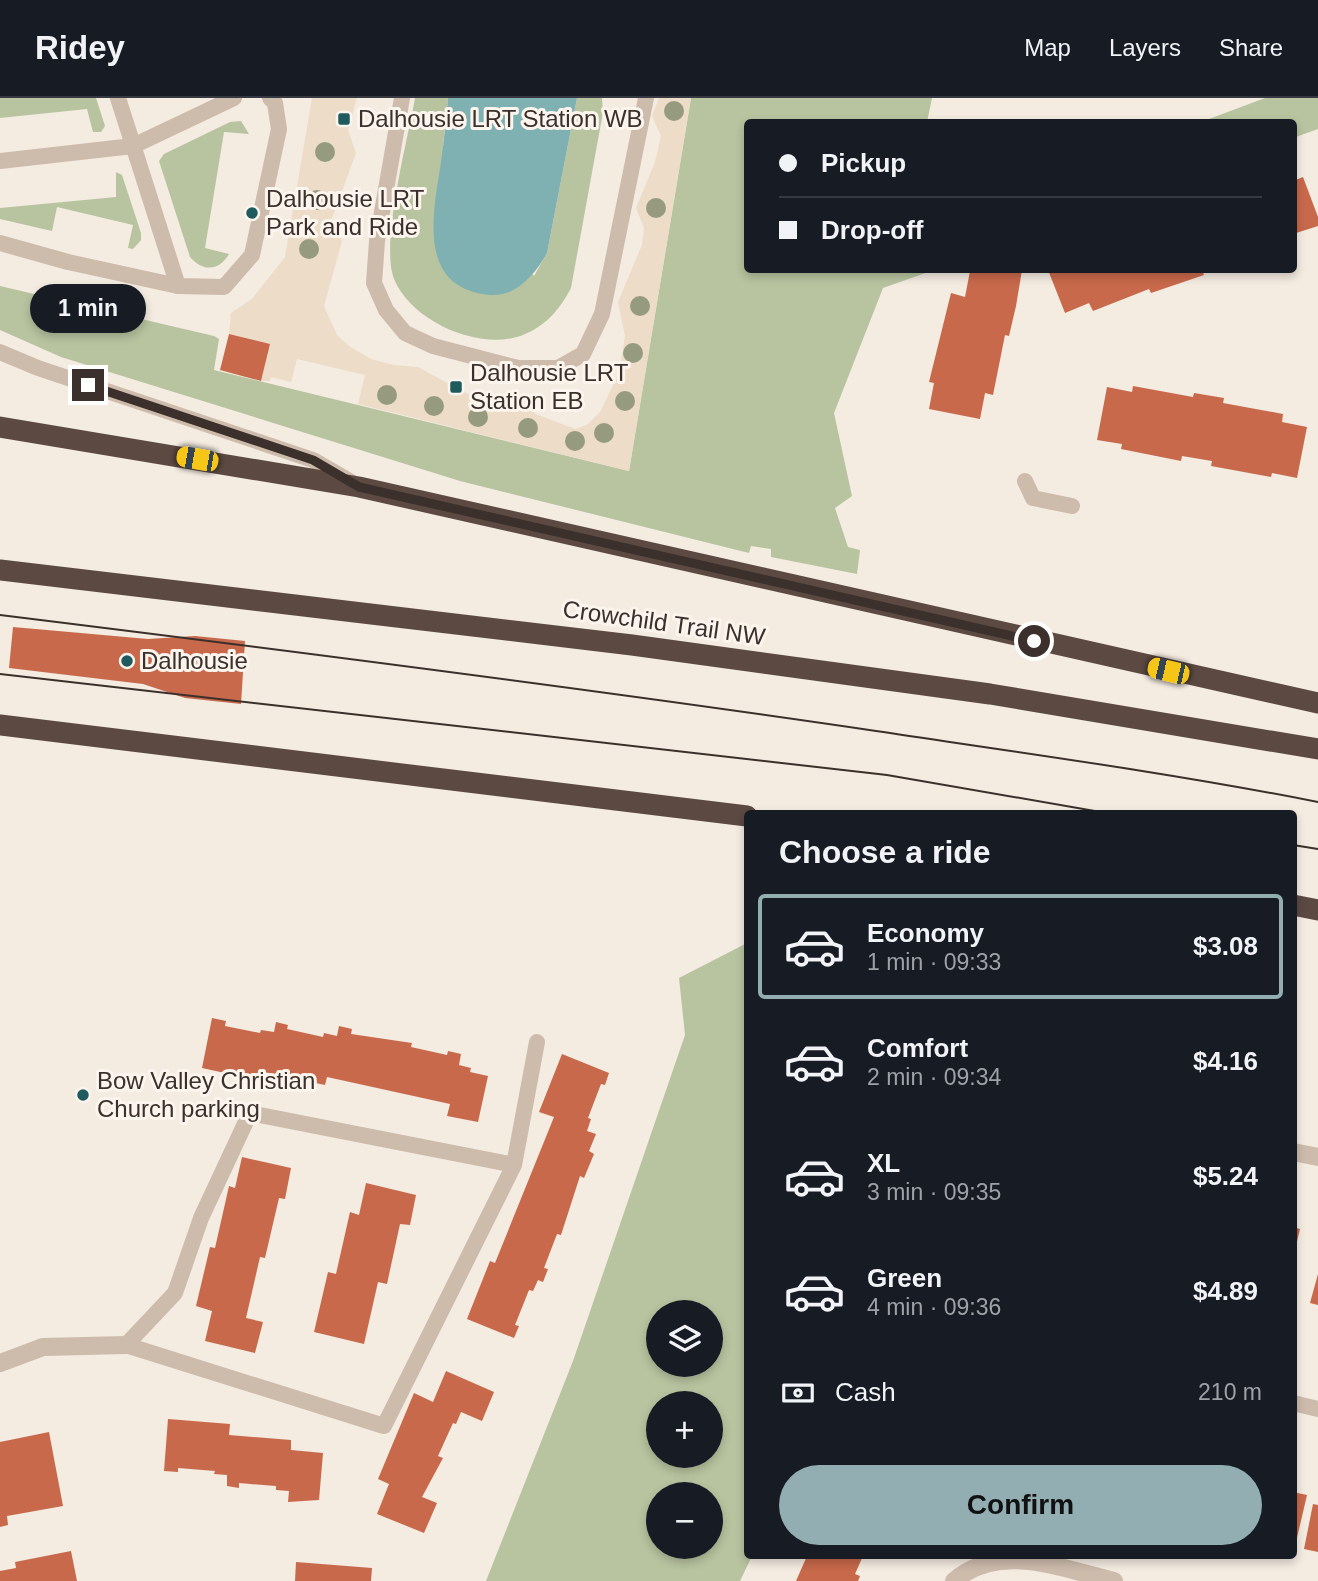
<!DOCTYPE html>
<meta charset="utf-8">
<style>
:root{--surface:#171b24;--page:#242831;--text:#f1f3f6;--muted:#9ea1a6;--line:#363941;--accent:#92aeb2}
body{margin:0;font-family:Arial,sans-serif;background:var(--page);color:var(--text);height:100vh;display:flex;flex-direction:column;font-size:26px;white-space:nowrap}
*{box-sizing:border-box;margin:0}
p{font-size:23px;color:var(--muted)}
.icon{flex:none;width:38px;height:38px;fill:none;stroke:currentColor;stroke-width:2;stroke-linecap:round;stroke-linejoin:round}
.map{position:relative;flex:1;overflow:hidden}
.drawer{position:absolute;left:744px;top:712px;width:553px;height:749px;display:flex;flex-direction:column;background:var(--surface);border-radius:7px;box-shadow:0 4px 10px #0003}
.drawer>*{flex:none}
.banner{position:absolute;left:744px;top:21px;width:553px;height:154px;border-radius:7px;box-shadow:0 4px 10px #0003;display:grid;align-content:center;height:154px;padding:0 35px;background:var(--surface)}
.buttons{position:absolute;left:646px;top:1202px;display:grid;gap:14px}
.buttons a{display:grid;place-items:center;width:77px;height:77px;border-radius:50%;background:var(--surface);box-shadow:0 4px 10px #0003;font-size:35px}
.end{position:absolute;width:32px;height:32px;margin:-16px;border:9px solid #3b302b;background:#fff;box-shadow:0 0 0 4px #fff}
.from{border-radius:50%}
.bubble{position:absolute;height:49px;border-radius:24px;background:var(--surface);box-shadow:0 4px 10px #0003;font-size:23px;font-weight:800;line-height:49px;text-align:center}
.car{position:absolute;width:21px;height:42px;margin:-21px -10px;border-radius:9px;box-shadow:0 0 5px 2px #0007;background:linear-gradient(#f5c518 24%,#345 0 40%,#f5c518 0 76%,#345 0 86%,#f5c518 0)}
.banner b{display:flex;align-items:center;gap:24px;height:66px;font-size:26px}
.banner b+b{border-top:2px solid var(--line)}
.banner i{width:18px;height:18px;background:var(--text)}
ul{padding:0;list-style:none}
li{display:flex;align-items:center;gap:21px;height:105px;margin:0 14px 10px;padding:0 21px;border:4px solid transparent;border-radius:7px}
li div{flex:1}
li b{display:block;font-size:26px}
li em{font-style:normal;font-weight:800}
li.current{border-color:var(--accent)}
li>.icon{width:63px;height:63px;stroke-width:1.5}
h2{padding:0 35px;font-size:32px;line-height:84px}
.pay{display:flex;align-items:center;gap:18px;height:77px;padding:0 35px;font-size:26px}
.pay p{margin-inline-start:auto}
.primary-button{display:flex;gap:14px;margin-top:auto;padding:14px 35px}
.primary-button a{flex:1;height:80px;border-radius:42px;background:var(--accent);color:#111;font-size:28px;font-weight:800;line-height:80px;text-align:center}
header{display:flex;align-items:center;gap:42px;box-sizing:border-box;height:98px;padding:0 35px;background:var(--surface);border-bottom:2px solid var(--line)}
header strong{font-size:33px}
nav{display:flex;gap:38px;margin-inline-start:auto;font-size:24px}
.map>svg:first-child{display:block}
.green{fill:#b8c4a0;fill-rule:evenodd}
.plaza{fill:#ecdcc8}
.water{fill:#7fb0b2}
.building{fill:#c8694b}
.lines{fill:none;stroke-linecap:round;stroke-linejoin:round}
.service{stroke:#cdbbac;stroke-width:16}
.minor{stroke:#cdbbac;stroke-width:18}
.motorway{stroke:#5c4a42;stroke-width:21}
.tram{stroke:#3b302b;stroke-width:2}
.tree{fill:#969b7f}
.route{stroke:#3b302b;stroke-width:9}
.poi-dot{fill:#1f5a5e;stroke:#fbf5ee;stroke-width:2.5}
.labels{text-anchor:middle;stroke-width:6;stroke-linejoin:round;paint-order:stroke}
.poi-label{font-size:24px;fill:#3b302b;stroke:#fbf5ee;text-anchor:start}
.street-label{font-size:24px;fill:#3b302b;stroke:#fbf5ee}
</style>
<header>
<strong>Ridey</strong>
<nav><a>Map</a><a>Layers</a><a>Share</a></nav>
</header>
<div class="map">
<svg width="1318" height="1483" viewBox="0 0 1318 1483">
<rect width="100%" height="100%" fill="#f4ebe1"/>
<g class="green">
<path d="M0,0H96L105,28L101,34H93L87,11L0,20Z"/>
<path d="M415,0H448L443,48L534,178L547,155L577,0H602L603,14L571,190C559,213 543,231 517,239C474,251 411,222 394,181C380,145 408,41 415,0Z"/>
<path d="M691,0H932L927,24H747V172H934L883,190L834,315L852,398L835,410L848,449L860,452L857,476L771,459V451L751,448L749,455L460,383L61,259L0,232V188L214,238L219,241L214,272L629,373Z"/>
<path d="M1265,0H1318V31L1293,40V24H1201Z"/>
<path d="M241,23L249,36L224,34L205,150L229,156C219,173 203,174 190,159L159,63L164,56L230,24Z"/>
<path d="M116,74L122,77L141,135V142L133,151L128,150L133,127L57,109L52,133L0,121V110L116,99Z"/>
<path d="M747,845V1458H752L740,1483H486L573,1263L685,937L679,880ZM658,1214H710V1267H658ZM658,1306H710V1358H658ZM658,1396H710V1449H658Z"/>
</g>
<path class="plaza" d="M312,0H357L348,32L356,55L331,123L342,143L324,208L337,237L349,248L371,261L394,267L418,269L464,294L489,304L509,299L538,317L575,331L587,327L600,314L619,275L625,238L618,204L642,147L644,130L636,110L655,64L661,38L652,18L659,0H691L629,373L358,306L365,277L297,261L291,284L271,279L270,283H261L270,246L229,236L231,215L252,201L285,159Z"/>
<path class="water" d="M448,0H577L547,155C536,175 517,199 490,197C416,190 433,116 441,64C444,43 446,21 448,0Z"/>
<g class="building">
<path d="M1303,79L1318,119V128L1293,136V83Z"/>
<path d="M1022,172L1016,208L1009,238L1005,237L993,297L985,295L980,321L929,311L934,285L929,284L951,195L965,199L970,173Z"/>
<path d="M1048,172H1202L1204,177L1151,195L1149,191L1093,213L1089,205L1065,215Z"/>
<path d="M229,236L270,246L261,283L220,272Z"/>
<path d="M1133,288L1193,299L1194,295L1224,300L1223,305L1283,316L1282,324L1307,329L1297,380L1272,375L1271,379L1211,368L1212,363L1182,358L1181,363L1121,351L1122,346L1097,342L1107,289L1132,294Z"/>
<path d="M13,529L148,541L195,538L245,543L241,606L185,600L143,586L9,570Z"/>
<path d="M212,920L226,923L225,928L260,935L261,932L274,934L276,924L288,927L287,931L323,939L324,935L337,938L339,928L352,931L351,936L412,945L411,949L447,957L448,953L461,956L459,967L471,970L470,974L488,978L478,1024L447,1018L450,1006L327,979L325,987L264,974L262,983L202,970Z"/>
<path d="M562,956L609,975L605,987L601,986L588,1020L591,1021L587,1033L596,1036L589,1053L594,1056L584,1080L580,1078L561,1137L557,1136L544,1170L548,1171L543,1184L538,1182L533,1193L529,1192L515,1227L519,1228L514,1240L467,1221L490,1163L495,1165L554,1019L539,1014Z"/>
<path d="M242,1059L291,1070L285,1101L279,1100L265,1160L260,1159L246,1220L263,1224L255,1255L205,1243L212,1213L196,1208L210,1149L215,1150L229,1088L235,1090Z"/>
<path d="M366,1085L416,1097L410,1127L400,1126L387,1186L378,1184L364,1246L314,1234L328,1174L336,1176L350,1114L359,1117Z"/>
<path d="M1293,1129L1300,1131L1294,1156H1293Z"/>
<path d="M1318,1176V1207L1310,1205Z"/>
<path d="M446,1273L494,1294L482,1323L461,1314L456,1326L453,1325L438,1358L443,1360L422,1399L437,1405L424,1435L377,1416L389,1386L378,1381L414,1295L433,1304Z"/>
<path d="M168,1321L230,1326L229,1337L291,1342V1352L323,1355L319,1402L288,1404L289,1393L276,1392V1388L239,1385V1390L227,1388V1377L214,1376L215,1373L178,1370V1374L164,1373Z"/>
<path d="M49,1334L63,1408L7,1418L8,1427L0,1429V1344Z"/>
<path d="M1293,1394L1307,1397L1296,1444L1293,1443Z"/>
<path d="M1313,1406L1318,1407V1454L1304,1451Z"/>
<path d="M71,1453L77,1483H0V1473L16,1470L15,1464Z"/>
<path d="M807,1458H863L855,1476L860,1478L858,1483H796Z"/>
<path d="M296,1464L372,1470L371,1483H295Z"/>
</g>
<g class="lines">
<g class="service">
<path d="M118,0L178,188L224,189L252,157L279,31L275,5L270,0"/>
<path d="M402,0L377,143L374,185L386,212L405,235L433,248L518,270H558L583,256L602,216L646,0"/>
<path d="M0,63L133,48L234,0"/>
<path d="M0,145L68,164L178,188"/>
<path d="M0,254L38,270L313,362L351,384"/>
<path d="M1025,383L1033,400L1072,408"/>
<path d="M514,1067L250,1015L201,1120L175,1195L126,1247L384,1328L514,1067L537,944"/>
<path d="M1293,1305L1318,1311"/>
</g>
<g class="minor">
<path d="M1293,1054L1318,1059"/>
<path d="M0,1265L43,1249L126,1247"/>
<path d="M954,1483C1000,1443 1062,1471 1114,1483"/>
</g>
<g class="motorway">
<path d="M0,329L359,389L1318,605"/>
<path d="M0,472L632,547L990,596L1318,651"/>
<path d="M0,627L747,718"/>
<path d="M1293,807L1318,812"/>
</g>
<g class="tram">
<path d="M0,517C292,553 584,590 876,633C1023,655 1171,675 1318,704"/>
<path d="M0,576L887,677L1112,716"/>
<path d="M1293,747L1318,751"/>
</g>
</g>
<g class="tree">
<circle cx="674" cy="13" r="10"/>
<circle cx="325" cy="54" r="10"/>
<circle cx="317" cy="102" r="10"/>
<circle cx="656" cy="110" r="10"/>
<circle cx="309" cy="151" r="10"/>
<circle cx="640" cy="208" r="10"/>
<circle cx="633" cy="255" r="10"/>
<circle cx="387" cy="297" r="10"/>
<circle cx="625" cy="303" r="10"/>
<circle cx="434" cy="308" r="10"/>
<circle cx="478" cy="319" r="10"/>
<circle cx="528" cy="330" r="10"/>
<circle cx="604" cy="335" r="10"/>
<circle cx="575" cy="343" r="10"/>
</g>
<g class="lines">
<path class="route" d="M88,287L313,362L359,389L1034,543"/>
</g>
<g class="poi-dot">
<rect x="337" y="14" width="14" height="14" rx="3.5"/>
<circle cx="252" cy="115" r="7"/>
<rect x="449" y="282" width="14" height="14" rx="3.5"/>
<circle cx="127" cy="563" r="7"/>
<circle cx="83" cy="997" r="7"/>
</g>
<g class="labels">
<g class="poi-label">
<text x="358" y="29">Dalhousie LRT Station WB</text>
<text x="266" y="109">Dalhousie LRT<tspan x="266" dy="28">Park and Ride</tspan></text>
<text x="470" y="283">Dalhousie LRT<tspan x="470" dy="28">Station EB</tspan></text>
<text x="141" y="571">Dalhousie</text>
<text x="97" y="991">Bow Valley Christian<tspan x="97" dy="28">Church parking</tspan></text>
</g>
<g class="street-label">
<text transform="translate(664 525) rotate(8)" y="8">Crowchild Trail NW</text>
</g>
</g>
</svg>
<div class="buttons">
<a><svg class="icon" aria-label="layers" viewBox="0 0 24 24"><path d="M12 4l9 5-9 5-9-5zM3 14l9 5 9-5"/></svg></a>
<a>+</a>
<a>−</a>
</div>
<i class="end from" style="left:1034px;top:543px"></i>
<i class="end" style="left:88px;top:287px"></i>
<div class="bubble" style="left:30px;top:186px;width:116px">1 min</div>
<i class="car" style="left:197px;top:361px;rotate:280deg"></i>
<i class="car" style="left:1168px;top:573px;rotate:283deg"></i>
<div class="banner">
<b><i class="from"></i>Pickup</b>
<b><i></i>Drop-off</b>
</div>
<section class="drawer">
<h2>Choose a ride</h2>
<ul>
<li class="current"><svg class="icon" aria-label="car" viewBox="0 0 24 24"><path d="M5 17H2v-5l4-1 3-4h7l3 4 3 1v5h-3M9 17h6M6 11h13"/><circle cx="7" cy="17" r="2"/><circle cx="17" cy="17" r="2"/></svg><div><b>Economy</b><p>1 min · 09:33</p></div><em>$3.08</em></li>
<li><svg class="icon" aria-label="car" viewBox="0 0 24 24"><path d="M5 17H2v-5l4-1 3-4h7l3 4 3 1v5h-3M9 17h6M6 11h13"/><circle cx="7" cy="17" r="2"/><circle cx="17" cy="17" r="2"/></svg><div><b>Comfort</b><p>2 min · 09:34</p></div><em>$4.16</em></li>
<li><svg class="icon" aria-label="car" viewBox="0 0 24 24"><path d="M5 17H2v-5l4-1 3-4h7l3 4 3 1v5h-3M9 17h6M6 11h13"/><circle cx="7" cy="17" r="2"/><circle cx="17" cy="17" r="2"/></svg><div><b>XL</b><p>3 min · 09:35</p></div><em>$5.24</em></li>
<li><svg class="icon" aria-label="car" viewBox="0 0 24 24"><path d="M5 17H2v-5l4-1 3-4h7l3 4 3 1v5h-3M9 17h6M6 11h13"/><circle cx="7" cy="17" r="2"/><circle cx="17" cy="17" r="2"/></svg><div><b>Green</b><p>4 min · 09:36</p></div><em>$4.89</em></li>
</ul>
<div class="pay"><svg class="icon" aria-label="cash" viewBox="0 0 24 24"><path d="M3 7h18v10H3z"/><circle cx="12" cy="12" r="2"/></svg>Cash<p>210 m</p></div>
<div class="primary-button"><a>Confirm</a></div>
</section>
</div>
